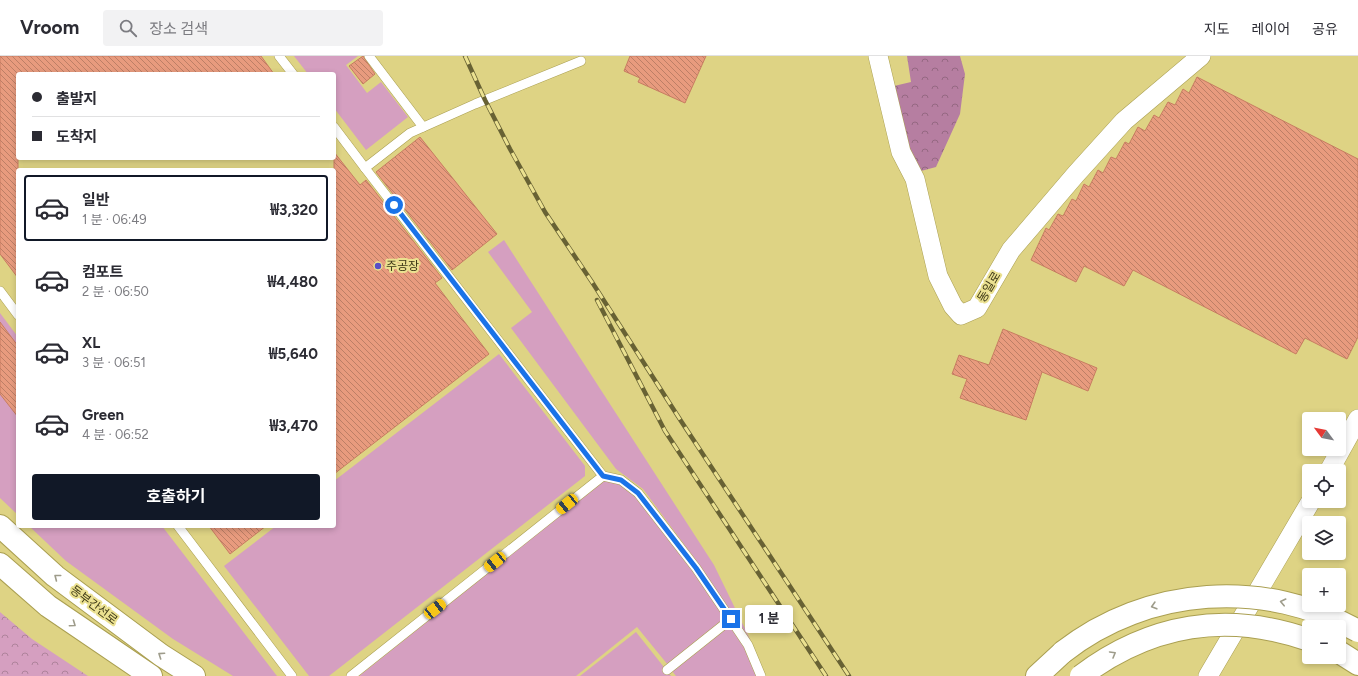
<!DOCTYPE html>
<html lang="ko">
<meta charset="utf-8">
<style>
:root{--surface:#fff;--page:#f2f2f3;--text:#2b2b33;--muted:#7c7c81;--line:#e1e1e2;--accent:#111827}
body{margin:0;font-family:Figtree,"Noto Sans KR",sans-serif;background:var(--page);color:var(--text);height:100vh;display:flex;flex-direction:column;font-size:15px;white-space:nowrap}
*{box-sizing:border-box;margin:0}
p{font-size:13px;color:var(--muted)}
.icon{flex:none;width:22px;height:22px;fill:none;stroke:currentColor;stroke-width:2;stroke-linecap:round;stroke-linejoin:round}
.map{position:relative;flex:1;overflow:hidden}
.details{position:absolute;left:16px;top:112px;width:320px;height:360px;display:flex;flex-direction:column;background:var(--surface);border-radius:4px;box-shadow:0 2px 6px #0003}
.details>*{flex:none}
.banner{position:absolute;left:16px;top:16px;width:320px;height:88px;border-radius:4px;box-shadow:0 2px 6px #0003;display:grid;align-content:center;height:88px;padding:0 16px;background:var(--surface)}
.needle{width:26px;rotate:302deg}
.controls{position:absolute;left:1302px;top:356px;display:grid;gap:8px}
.controls a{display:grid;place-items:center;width:44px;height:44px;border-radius:4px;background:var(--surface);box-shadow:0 2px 6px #0003;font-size:20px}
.end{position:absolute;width:18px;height:18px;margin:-9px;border:5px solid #1a73e8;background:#fff;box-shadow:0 0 0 2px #fff}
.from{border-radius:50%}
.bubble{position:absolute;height:28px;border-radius:4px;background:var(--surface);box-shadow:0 2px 6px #0003;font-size:13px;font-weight:700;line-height:28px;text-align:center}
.car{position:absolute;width:12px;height:24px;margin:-12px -6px;border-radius:5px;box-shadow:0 0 3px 1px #0007;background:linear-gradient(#f5c518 24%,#345 0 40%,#f5c518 0 76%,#345 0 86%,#f5c518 0)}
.banner b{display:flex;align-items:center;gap:14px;height:38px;font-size:15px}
.banner b+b{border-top:1px solid var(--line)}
.banner i{width:10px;height:10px;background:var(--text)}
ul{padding:7px 0 0;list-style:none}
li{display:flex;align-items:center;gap:12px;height:66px;margin:0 8px 6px;padding:0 8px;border:2px solid transparent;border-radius:4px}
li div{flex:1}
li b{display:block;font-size:15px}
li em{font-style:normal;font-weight:700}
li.selected{border-color:var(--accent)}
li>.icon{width:36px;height:36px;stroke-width:1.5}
.button{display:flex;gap:8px;margin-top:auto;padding:8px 16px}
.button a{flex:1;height:46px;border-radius:4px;background:var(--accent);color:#fff;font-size:16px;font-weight:700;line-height:46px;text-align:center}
header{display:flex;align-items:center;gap:24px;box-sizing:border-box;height:56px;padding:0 20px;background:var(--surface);border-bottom:1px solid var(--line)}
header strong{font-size:19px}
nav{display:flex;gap:22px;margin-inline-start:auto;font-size:14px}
.search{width:280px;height:36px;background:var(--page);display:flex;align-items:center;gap:10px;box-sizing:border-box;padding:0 14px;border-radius:4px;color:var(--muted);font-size:15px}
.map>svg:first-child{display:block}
.green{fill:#d59fc0}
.forest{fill:url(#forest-crowns)}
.park{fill:url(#park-crowns)}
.building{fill:url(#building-back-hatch);stroke:#c77d61}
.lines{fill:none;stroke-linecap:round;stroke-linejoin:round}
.lane-casing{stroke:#aa9f51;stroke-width:10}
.street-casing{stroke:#aa9f51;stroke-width:20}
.highway-casing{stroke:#aa9f51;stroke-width:24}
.lane{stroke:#fff;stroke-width:9}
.street{stroke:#fff;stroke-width:19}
.highway{stroke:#fff;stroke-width:22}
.rail-casing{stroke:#686234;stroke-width:4.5}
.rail{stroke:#ebe190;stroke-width:3;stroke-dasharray:9;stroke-linecap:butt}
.highway-bridge-casing{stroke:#aa9f51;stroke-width:24;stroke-linecap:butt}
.highway-bridge{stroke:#fff;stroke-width:22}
.oneway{stroke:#9e9c8b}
.route{stroke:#1a73e8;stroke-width:5}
.poi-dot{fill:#584ec6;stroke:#ebe190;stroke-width:1.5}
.labels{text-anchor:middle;stroke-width:4;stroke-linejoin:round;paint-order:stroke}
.poi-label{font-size:12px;fill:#3d3817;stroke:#ebe190;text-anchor:start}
.street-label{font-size:12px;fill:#3d3817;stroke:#ebe190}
</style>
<header>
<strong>Vroom</strong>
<div class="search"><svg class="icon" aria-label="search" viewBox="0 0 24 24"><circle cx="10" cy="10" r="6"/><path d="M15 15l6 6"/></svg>장소 검색</div>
<nav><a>지도</a><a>레이어</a><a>공유</a></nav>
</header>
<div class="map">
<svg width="1358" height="620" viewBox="0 0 1358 620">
<defs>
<pattern id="forest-crowns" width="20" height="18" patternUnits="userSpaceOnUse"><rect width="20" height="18" fill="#b67ea1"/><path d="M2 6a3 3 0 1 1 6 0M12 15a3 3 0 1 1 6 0" fill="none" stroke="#956882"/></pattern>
<pattern id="park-crowns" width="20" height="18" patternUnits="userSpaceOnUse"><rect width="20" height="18" fill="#d59fc0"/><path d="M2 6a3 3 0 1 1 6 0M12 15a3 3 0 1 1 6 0" fill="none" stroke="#ae839b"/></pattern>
<pattern id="building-back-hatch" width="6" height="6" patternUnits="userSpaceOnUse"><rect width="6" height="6" fill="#e89b7e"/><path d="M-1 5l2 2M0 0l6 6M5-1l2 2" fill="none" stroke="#bd7f66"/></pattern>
</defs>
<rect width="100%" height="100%" fill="#ded384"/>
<g class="green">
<path d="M294,0H358L346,9L367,37L381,26L408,61L366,94L334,52V18H308Z"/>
<path d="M504,184L714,509L752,587L700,510L643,433L616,413L511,272L532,256L488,196Z"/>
<path d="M0,257L18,281V459L0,442Z"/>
<path d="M499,298L585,410V420L329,620H309L224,510L276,470H334V425Z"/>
<path d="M604,424L619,427L635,440L692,514L725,562L668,609L637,571L576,620H359Z"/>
<path d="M29,470H162L277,620H233L173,583L66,505Z"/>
<path d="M730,569L745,590L758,620H676L672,615Z"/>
<path d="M636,576L671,620H580Z"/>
</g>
<path class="forest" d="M907,0H960L965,18L960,58L936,111L921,115L909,92L894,30L911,26Z"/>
<path class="park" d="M0,556L32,583L88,620H0Z"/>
<g class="building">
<path d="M0,0H261L274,18H18V222L0,198Z"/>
<path d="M363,0L375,18L363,28L349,10Z"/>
<path d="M630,0H706L685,47L638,26L640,22L624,15Z"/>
<path d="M1197,21L1358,103V281L1347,303L1305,282L1296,298L1133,214L1124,230L1084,210L1076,226L1031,204L1046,172L1049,174L1058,158L1063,160L1072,143L1076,145L1084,128L1089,131L1098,114L1103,117L1111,101L1116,103L1125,86L1129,88L1138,71L1145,75L1154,59L1159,62L1168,46L1175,49L1183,33L1189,37Z"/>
<path d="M420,81L497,178L452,214L376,116Z"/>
<path d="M334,96L360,129L366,124L442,222L435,227L489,298L334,418Z"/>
<path d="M0,266L18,290V361L0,338Z"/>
<path d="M1003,273L1097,312L1088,335L1042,316L1026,364L960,342L967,323L952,318L959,299L989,309Z"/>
<path d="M209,470H266L230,498Z"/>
</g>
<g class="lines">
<g class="lane-casing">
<g id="lane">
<path d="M279,0L293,18"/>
<path d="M369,0L423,71"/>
<path d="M334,71L365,112"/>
<path d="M0,235L18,259"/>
<path d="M603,420L621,424L638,437L696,512L748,589L761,620"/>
<path d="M178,470L292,620"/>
<path d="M667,614L731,563"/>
<path d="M351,620L603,420L365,112L410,77L475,48L581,5"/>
</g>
</g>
<g class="street-casing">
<g id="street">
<path d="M878,0L901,96L915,123L938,220L953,250L961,259L977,252L1011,194L1076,118L1124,65L1201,0"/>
<path d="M1329,415L1358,363"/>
<path d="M1208,620L1311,445"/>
</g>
</g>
<g class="highway-casing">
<g id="highway">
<path d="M0,470L55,520L161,599L194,620"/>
<path d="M0,508L48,550L151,620"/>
<path d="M1339,596L1358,608"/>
<path d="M1037,620L1063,596"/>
</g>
</g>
<use href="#lane" class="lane"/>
<use href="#street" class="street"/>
<use href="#highway" class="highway"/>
<g class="rail-casing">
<g id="rail">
<path d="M465,0L485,44L510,93L545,156L592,226L681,365L849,620"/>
<path d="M597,244L665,375L826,620"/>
</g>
</g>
<use href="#rail" class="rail"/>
<g class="highway-bridge-casing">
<g id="highway-bridge">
<path d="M1063,596C1147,530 1266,522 1358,575"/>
<path d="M1081,620C1150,568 1227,555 1309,584"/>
</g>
</g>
<use href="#highway-bridge" class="highway-bridge"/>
</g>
<defs><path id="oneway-chevron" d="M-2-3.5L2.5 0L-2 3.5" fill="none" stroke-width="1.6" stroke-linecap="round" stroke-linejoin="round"/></defs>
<g class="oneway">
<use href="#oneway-chevron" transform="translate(57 521) rotate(-142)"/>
<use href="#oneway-chevron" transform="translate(1283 546) rotate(-167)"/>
<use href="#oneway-chevron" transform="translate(1154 550) rotate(164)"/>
<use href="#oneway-chevron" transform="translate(73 568) rotate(35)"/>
<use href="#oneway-chevron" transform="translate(1113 598) rotate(-30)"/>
<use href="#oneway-chevron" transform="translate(161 599) rotate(-146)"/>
</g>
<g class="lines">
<path class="route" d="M394,149L603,420L621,424L638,437L696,512L731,563"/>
</g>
<circle class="poi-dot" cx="378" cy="210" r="4"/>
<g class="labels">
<g class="poi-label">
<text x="386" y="214">주공장</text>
</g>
<g class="street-label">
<text transform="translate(989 231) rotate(-59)" y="4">동일로</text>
<text transform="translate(94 549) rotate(37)" y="4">동부간선로</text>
</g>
</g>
</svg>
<div class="controls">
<a><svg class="needle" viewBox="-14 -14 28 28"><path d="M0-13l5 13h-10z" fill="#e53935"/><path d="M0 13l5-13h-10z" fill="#7c7c81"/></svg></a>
<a><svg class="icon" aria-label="locate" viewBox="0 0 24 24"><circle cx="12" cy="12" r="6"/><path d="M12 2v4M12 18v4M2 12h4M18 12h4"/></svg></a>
<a><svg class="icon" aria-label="layers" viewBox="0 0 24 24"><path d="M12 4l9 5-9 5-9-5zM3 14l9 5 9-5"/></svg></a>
<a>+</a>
<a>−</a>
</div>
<i class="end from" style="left:394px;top:149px"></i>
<i class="end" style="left:731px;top:563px"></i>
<div class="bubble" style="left:745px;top:549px;width:48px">1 분</div>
<i class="car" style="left:567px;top:448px;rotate:231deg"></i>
<i class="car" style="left:495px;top:506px;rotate:231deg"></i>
<i class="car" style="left:435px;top:553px;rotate:52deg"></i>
<div class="banner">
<b><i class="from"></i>출발지</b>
<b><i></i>도착지</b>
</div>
<section class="details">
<ul>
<li class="selected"><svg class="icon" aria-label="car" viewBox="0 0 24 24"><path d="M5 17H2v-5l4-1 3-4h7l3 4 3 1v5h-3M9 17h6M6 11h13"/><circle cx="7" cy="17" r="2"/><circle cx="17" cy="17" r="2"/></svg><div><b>일반</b><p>1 분 · 06:49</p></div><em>₩3,320</em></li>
<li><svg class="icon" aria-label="car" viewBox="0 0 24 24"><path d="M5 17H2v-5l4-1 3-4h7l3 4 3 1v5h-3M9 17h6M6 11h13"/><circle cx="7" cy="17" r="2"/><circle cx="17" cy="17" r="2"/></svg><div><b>컴포트</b><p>2 분 · 06:50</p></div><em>₩4,480</em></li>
<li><svg class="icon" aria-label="car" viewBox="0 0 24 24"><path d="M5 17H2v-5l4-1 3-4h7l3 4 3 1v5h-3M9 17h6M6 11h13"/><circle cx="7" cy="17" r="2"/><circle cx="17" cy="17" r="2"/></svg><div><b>XL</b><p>3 분 · 06:51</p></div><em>₩5,640</em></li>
<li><svg class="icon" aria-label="car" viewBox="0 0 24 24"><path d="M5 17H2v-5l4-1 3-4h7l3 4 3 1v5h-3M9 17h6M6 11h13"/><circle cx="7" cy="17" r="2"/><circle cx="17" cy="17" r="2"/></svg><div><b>Green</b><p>4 분 · 06:52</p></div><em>₩3,470</em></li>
</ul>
<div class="button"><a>호출하기</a></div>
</section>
</div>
